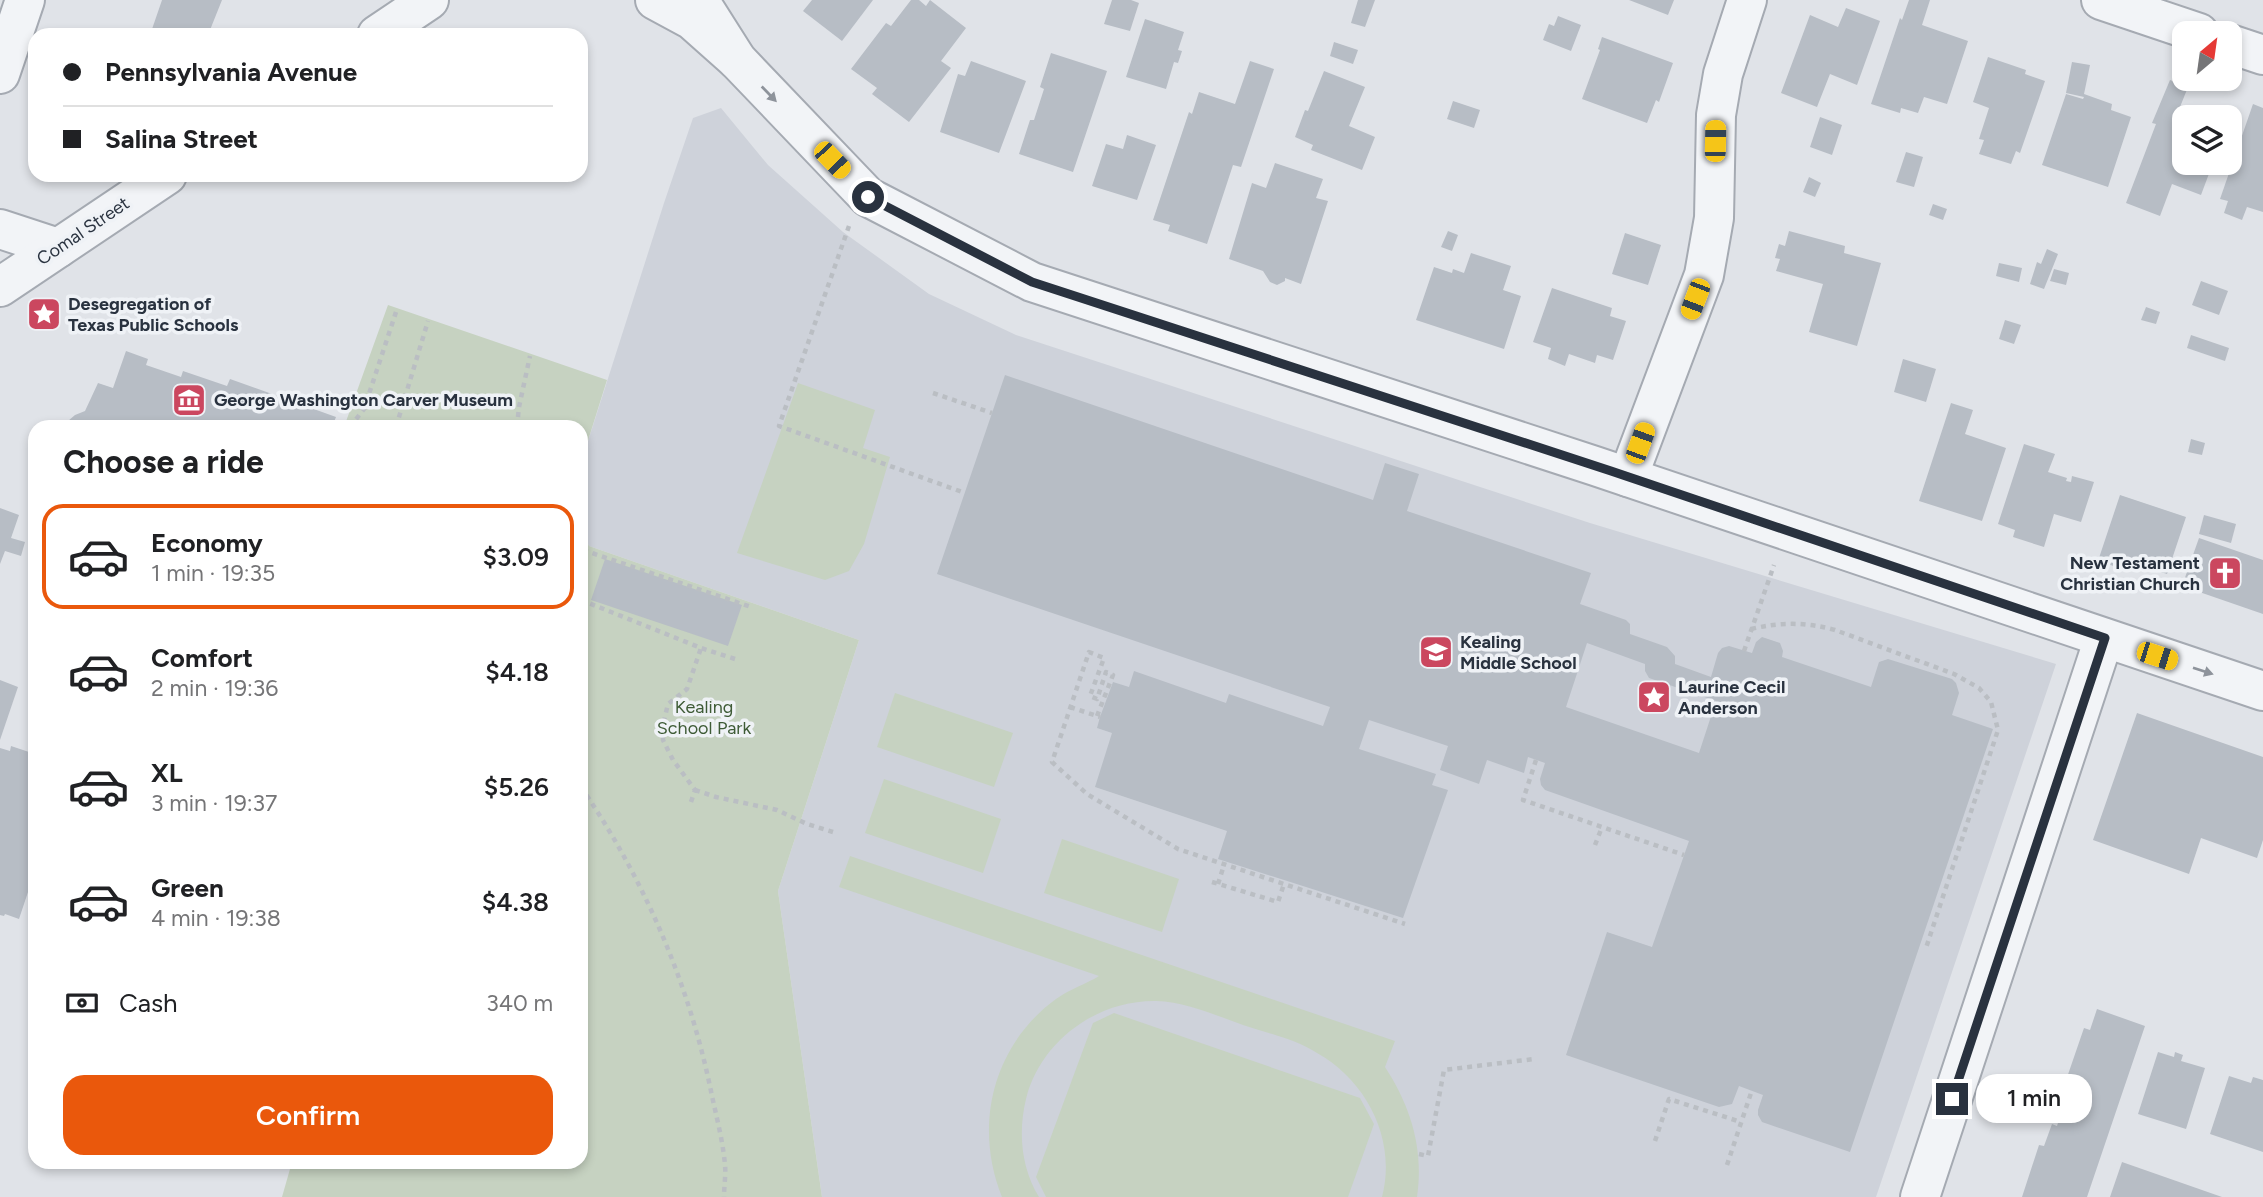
<!DOCTYPE html>
<meta charset="utf-8">
<style>
:root{--surface:#fff;--page:#f6f6f6;--text:#202124;--muted:#757577;--line:#e0e0e0;--accent:#ea580c}
body{margin:0;font-family:Figtree,sans-serif;background:var(--page);color:var(--text);height:100vh;display:flex;flex-direction:column;font-size:26px;white-space:nowrap}
*{box-sizing:border-box;margin:0}
p{font-size:23px;color:var(--muted)}
.icon{flex:none;width:38px;height:38px;fill:none;stroke:currentColor;stroke-width:2;stroke-linecap:round;stroke-linejoin:round}
.map{position:relative;flex:1;overflow:hidden}
.side{position:absolute;left:28px;top:420px;width:560px;height:749px;display:flex;flex-direction:column;background:var(--surface);border-radius:21px;box-shadow:0 4px 10px #0003}
.side>*{flex:none}
.hud{position:absolute;left:28px;top:28px;width:560px;height:154px;border-radius:21px;box-shadow:0 4px 10px #0003;display:grid;align-content:center;height:154px;padding:0 35px;background:var(--surface)}
.needle{width:46px;rotate:29deg}
.tools{position:absolute;left:2172px;top:21px;display:grid;gap:14px}
.tools a{display:grid;place-items:center;width:70px;height:70px;border-radius:14px;background:var(--surface);box-shadow:0 4px 10px #0003;font-size:35px}
.end{position:absolute;width:32px;height:32px;margin:-16px;border:9px solid #29323f;background:#fff;box-shadow:0 0 0 4px #fff}
.from{border-radius:50%}
.bubble{position:absolute;height:49px;border-radius:21px;background:var(--surface);box-shadow:0 4px 10px #0003;font-size:23px;font-weight:600;line-height:49px;text-align:center}
.car{position:absolute;width:21px;height:42px;margin:-21px -10px;border-radius:9px;box-shadow:0 0 5px 2px #0007;background:linear-gradient(#f5c518 24%,#345 0 40%,#f5c518 0 76%,#345 0 86%,#f5c518 0)}
.hud b{display:flex;align-items:center;gap:24px;height:66px;font-size:26px}
.hud b+b{border-top:2px solid var(--line)}
.hud i{width:18px;height:18px;background:var(--text)}
ul{padding:0;list-style:none}
li{display:flex;align-items:center;gap:21px;height:105px;margin:0 14px 10px;padding:0 21px;border:4px solid transparent;border-radius:21px}
li div{flex:1}
li b{display:block;font-size:26px}
li em{font-style:normal;font-weight:600}
li.current{border-color:var(--accent)}
li>.icon{width:63px;height:63px;stroke-width:1.5}
h2{padding:0 35px;font-size:32px;line-height:84px}
.pay{display:flex;align-items:center;gap:18px;height:77px;padding:0 35px;font-size:26px}
.pay p{margin-inline-start:auto}
.cta{display:flex;gap:14px;margin-top:auto;padding:14px 35px}
.cta a{flex:1;height:80px;border-radius:21px;background:var(--accent);color:#fff;font-size:28px;font-weight:600;line-height:80px;text-align:center}
.map>svg:first-child{display:block}
.built{fill:#ced2da}
.green{fill:#c6d2c1}
.building{fill:#b7bdc5;fill-rule:evenodd}
.lines{fill:none;stroke-linecap:round;stroke-linejoin:round}
.minor-casing{stroke:#a5aab2;stroke-width:42}
.tertiary-casing{stroke:#a5aab2;stroke-width:42}
.path{stroke:#babec3;stroke-width:4.5;stroke-dasharray:5 5;stroke-linecap:butt}
.minor{stroke:#f2f4f7;stroke-width:38}
.tertiary{stroke:#f2f4f7;stroke-width:38}
.oneway{fill:#8e939b}
.route{stroke:#29323f;stroke-width:9}
.labels{text-anchor:middle;stroke-width:7;stroke-linejoin:round;paint-order:stroke}
.street-label{font-size:18px;fill:#29323f;stroke:#eff2f6}
.poi-label{font-size:18px;font-weight:bold;fill:#29323f;stroke:#eff2f6;text-anchor:start}
.park-label{font-size:18px;fill:#3e5b36;stroke:#eff2f6}
</style>
<div class="map">
<svg width="2263" height="1197" viewBox="0 0 2263 1197">
<rect width="100%" height="100%" fill="#e0e3e8"/>
<path class="built" d="M721,108L768,165L843,232L929,294L1016,335L1590,523L2056,664L1876,1197H822L778,891L859,640L589,546L581,529V463L664,203L693,118Z"/>
<g class="green">
<path d="M388,305L607,380L581,463V427H344Z"/>
<path d="M798,383L875,410L863,448L890,457L864,544L849,571L825,580L737,553Z"/>
<path d="M581,529L589,546L859,640L778,891L822,1197H282L292,1162H581Z"/>
<path d="M895,693L1013,733L994,787L877,747Z"/>
<path d="M884,779L1001,819L983,873L865,833Z"/>
<path d="M1062,839L1179,879L1162,932L1044,893Z"/>
<path d="M850,856L1395,1041L1385,1067C1411,1107 1424,1149 1417,1197H1382C1397,1140 1367,1081 1317,1053C1295,1039 1267,1033 1243,1025C1215,1015 1186,1002 1156,1001C1096,1000 1040,1042 1026,1099C1018,1132 1021,1168 1039,1197H1002C973,1125 993,1045 1056,999C1070,989 1086,984 1099,976L839,887Z"/>
<path d="M1114,1013L1360,1098L1374,1124L1348,1197H1046L1036,1177L1093,1023Z"/>
</g>
<g class="building">
<path d="M162,0H222L208,35H150Z"/>
<path d="M812,0H873L842,41L803,11Z"/>
<path d="M911,0H919L926,6L930,0L966,28L941,61L951,68L909,122L872,94L877,88L851,69L886,23L891,26Z"/>
<path d="M1112,0H1131L1139,3L1130,31L1104,24Z"/>
<path d="M1358,0H1375L1365,27L1351,23Z"/>
<path d="M1629,0H1674L1668,15Z"/>
<path d="M1909,0H1930L1922,25L1968,41L1947,104L1924,97L1918,113L1901,108L1900,113L1871,104L1900,18L1902,20Z"/>
<path d="M1846,8L1880,21L1857,85L1830,74L1817,107L1781,93L1810,15L1838,27Z"/>
<path d="M1558,16L1581,25L1571,51L1543,40L1549,24L1554,26Z"/>
<path d="M1145,19L1184,32L1178,50L1182,51L1178,63L1174,62L1166,89L1126,77Z"/>
<path d="M1602,37L1673,63L1659,102L1656,100L1647,123L1582,99L1600,50L1598,49Z"/>
<path d="M1334,42L1358,50L1353,64L1330,56Z"/>
<path d="M1051,53L1107,71L1073,172L1019,154L1030,120H1034L1044,89L1040,87Z"/>
<path d="M1988,57L2026,70L2025,74L2045,81L2020,153L2016,151L2011,164L1979,154L1984,140L1979,139L1989,108L1973,102Z"/>
<path d="M971,61L1026,81L999,153L940,132L958,74L965,76Z"/>
<path d="M1250,61L1274,69L1241,167L1233,165L1207,244L1168,231L1170,225L1153,220L1189,112L1192,114L1199,92L1235,104Z"/>
<path d="M2072,62L2090,65L2084,94L2112,104L2111,110L2131,117L2108,187L2042,165L2066,94L2083,99L2084,97L2066,93Z"/>
<path d="M1324,71L1365,87L1349,126L1375,137L1362,170L1311,150L1313,145L1295,137L1305,110L1308,111Z"/>
<path d="M2170,80L2188,87L2178,112L2190,117H2184V163H2213L2201,195L2172,184L2160,216L2126,203L2156,124L2152,123Z"/>
<path d="M1453,101L1480,110L1474,128L1447,119Z"/>
<path d="M2253,104L2263,108V212L2247,207L2242,220L2224,213L2228,201L2220,199Z"/>
<path d="M1820,117L1842,125L1832,155L1810,147Z"/>
<path d="M1127,135L1156,145L1137,200L1092,186L1106,144L1123,149Z"/>
<path d="M1906,152L1923,157L1914,187L1896,182Z"/>
<path d="M1275,163L1323,179L1316,198L1328,201L1301,284L1285,278V281L1277,285L1270,282L1263,271L1229,259L1252,183L1266,188Z"/>
<path d="M1809,177L1821,183L1815,197L1803,192Z"/>
<path d="M1933,204L1947,209L1943,220L1929,215Z"/>
<path d="M1448,231L1458,235L1452,251L1441,247Z"/>
<path d="M1789,231L1845,246L1844,253L1881,263L1857,346L1809,332L1823,284L1776,271L1780,259L1775,258L1779,244L1785,246Z"/>
<path d="M1625,233L1661,245L1648,285L1612,274Z"/>
<path d="M2047,249L2058,254L2044,289L2030,284L2037,262L2041,264Z"/>
<path d="M1471,253L1511,266L1503,290L1521,296L1504,349L1416,320L1434,267L1452,273L1453,269L1464,273Z"/>
<path d="M1999,263L2022,268L2019,282L1996,276Z"/>
<path d="M2054,269L2069,273L2066,285L2050,281Z"/>
<path d="M2201,281L2228,291L2219,315L2192,305Z"/>
<path d="M1552,288L1612,308L1610,316L1626,321L1613,360L1597,355L1595,363L1569,354L1565,366L1548,359L1551,348L1533,342Z"/>
<path d="M2146,307L2160,312L2156,324L2141,320Z"/>
<path d="M2005,320L2021,325L2014,344L1999,339Z"/>
<path d="M2191,335L2229,348L2225,361L2187,348Z"/>
<path d="M126,351L148,359L146,365L181,377L183,371L227,386L230,379L336,417L332,427H61L75,415L85,411L98,383L113,388Z"/>
<path d="M1903,359L1936,369L1926,402L1894,392Z"/>
<path d="M1005,375L1373,500L1385,463L1419,474L1407,511L1591,573L1580,604L1626,620L1630,624V634L1667,647L1675,656V664L1711,677L1718,653L1722,648L1729,646L1752,653L1756,642L1762,637L1780,643L1783,651L1782,657L1871,687L1879,662L1888,659L1952,679L1956,683L1959,693L1952,715L1993,729L1850,1152L1762,1122L1758,1115V1110L1763,1095L1739,1086L1732,1104L1719,1107L1566,1055L1607,932L1652,947L1689,841L1545,790L1541,785L1540,779L1545,763L1528,757L1524,773L1487,760L1479,784L1440,770L1448,746L1369,720L1359,749L1436,774L1432,785L1448,790L1403,918L1218,859L1227,831L1095,787L1112,733L1097,728L1100,717L1113,682L1129,687L1134,671L1226,703L1229,694L1323,726L1330,707L937,574ZM1587,643L1645,664V671L1649,678L1716,701L1699,753L1566,707Z"/>
<path d="M1951,403L1973,410L1965,434L2006,448L1982,521L1919,501Z"/>
<path d="M2191,439L2205,443L2202,455L2188,452Z"/>
<path d="M2024,444L2055,454L2048,472L2067,478L2066,481L2071,482L2072,476L2094,482L2081,522L2054,514L2044,547L2013,537L2015,530L1998,524Z"/>
<path d="M2120,495L2186,517L2167,574L2128,561L2126,570L2098,561Z"/>
<path d="M0,508L19,515L11,538L25,542L21,556L5,551L0,564Z"/>
<path d="M2204,515L2236,524L2231,543L2199,534Z"/>
<path d="M2199,538L2263,560V614L2182,586Z"/>
<path d="M605,559L742,605L728,646L591,600Z"/>
<path d="M0,680L18,687L0,740Z"/>
<path d="M2137,713L2263,757V840L2257,858L2201,838L2189,874L2093,840Z"/>
<path d="M11,746L35,754L29,773L35,776V871L19,919L5,914L4,916L0,915V748L10,751Z"/>
<path d="M2097,1009L2145,1026L2087,1197H2022L2039,1145L2044,1146L2052,1124L2057,1126L2068,1091L2063,1089L2084,1028L2090,1030Z"/>
<path d="M2158,1052L2174,1057L2175,1052L2183,1055L2181,1061L2205,1068L2186,1129L2138,1114Z"/>
<path d="M2229,1076L2251,1083L2253,1077L2263,1080V1152L2210,1134Z"/>
<path d="M2122,1162L2222,1197H2110Z"/>
</g>
<g class="lines">
<g class="minor-casing">
<g id="minor">
<path d="M699,0L737,60L868,197L1032,282L1595,466L2263,691"/>
<path d="M2101,0L2199,33"/>
<path d="M2230,44L2263,55"/>
<path d="M0,74L25,0"/>
<path d="M1628,477L1704,275L1714,218L1716,115L1723,74L1747,0"/>
<path d="M1920,1197L2104,638"/>
</g>
</g>
<g class="tertiary-casing">
<g id="tertiary">
<path d="M655,0L692,20L737,60"/>
<path d="M377,35L429,0"/>
<path d="M0,229L58,248"/>
<path d="M0,287L167,175"/>
</g>
</g>
<g class="path">
<path d="M849,226L779,426L965,493"/>
<path d="M933,393L992,413"/>
<path d="M350,427L364,409L396,312"/>
<path d="M396,427L428,321"/>
<path d="M517,427L519,407L530,356"/>
<path d="M583,550L751,607"/>
<path d="M581,600L701,648L735,659"/>
<path d="M1751,629C1781,622 1806,622 1835,630L1954,674L1979,688L1991,702L1998,730L1926,948"/>
<path d="M1744,651L1774,565"/>
<path d="M1070,707L1100,717"/>
<path d="M1097,716L1113,675L1106,672L1097,699L1090,696L1104,658L1089,652L1052,762L1087,794L1178,849L1405,924"/>
<path d="M1536,760L1523,800L1684,855"/>
<path d="M581,787C645,880 690,986 712,1096C717,1119 723,1142 725,1165C726,1175 724,1186 724,1197"/>
<path d="M695,790L716,797L777,810L807,824L833,832"/>
<path d="M691,802L695,790L673,760L663,740V725L668,704L687,689L701,648"/>
<path d="M1595,845L1602,827"/>
<path d="M1212,882L1278,902L1284,884"/>
<path d="M1218,884L1224,865"/>
<path d="M1655,1141L1669,1099L1741,1122"/>
<path d="M1419,1154L1428,1156L1444,1070L1534,1059"/>
<path d="M1727,1165L1752,1090"/>
</g>
<use href="#minor" class="minor"/>
<use href="#tertiary" class="tertiary"/>
</g>
<defs><path id="oneway-solid" d="M-6-.8H1V-3.2L6.5 0L1 3.2V.8H-6Z" transform="scale(1.75)"/></defs>
<g class="oneway">
<use href="#oneway-solid" transform="translate(769 94) rotate(46)"/>
<use href="#oneway-solid" transform="translate(2203 671) rotate(18)"/>
</g>
<g class="lines">
<path class="route" d="M868,197L1032,282L1611,471L2105,638L1952,1099"/>
</g>
<defs>
<g id="sight-square" transform="scale(1.75)"><rect x="-9" y="-9" width="18" height="18" rx="4" fill="#cb475f" stroke="#eff2f6"/><path d="M0-6L1.8-2.2L6-1.7L2.9 1.2L3.7 5.4L0 3.3L-3.7 5.4L-2.9 1.2L-6-1.7L-1.8-2.2Z" fill="#fff"/></g>
<g id="museum-square" transform="scale(1.75)"><rect x="-9" y="-9" width="18" height="18" rx="4" fill="#cb475f" stroke="#eff2f6"/><path d="M0-6L6-3V-2H-6V-3ZM-5-1h2V3h-2ZM-1-1h2V3h-2ZM3-1h2V3H3ZM-6 4H6V6H-6Z" fill="#fff"/></g>
<g id="church-square" transform="scale(1.75)"><rect x="-9" y="-9" width="18" height="18" rx="4" fill="#cb475f" stroke="#eff2f6"/><path d="M-1.2-6h2.4v3.5h3.3v2.4h-3.3V6h-2.4V-.1h-3.3v-2.4h3.3Z" fill="#fff"/></g>
<g id="school-square" transform="scale(1.75)"><rect x="-9" y="-9" width="18" height="18" rx="4" fill="#cb475f" stroke="#eff2f6"/><path d="M0-5L7-2L0 1L-7-2ZM-4 1L0 2.5L4 1V4Q0 6-4 4Z" fill="#fff"/></g>
</defs>
<g fill-rule="evenodd">
<use href="#sight-square" x="44" y="314"/>
<use href="#museum-square" x="189" y="400"/>
<use href="#church-square" x="2225" y="573"/>
<use href="#school-square" x="1436" y="652"/>
<use href="#sight-square" x="1654" y="697"/>
</g>
<g class="labels">
<g class="street-label">
<text transform="translate(83 231) rotate(-34)" y="6">Comal Street</text>
</g>
<g class="poi-label">
<text x="68" y="310">Desegregation of<tspan x="68" dy="21">Texas Public Schools</tspan></text>
<text x="214" y="406">George Washington Carver Museum</text>
<text x="2200" y="569" text-anchor="end">New Testament<tspan x="2200" dy="21">Christian Church</tspan></text>
<text x="1460" y="648">Kealing<tspan x="1460" dy="21">Middle School</tspan></text>
<text x="1678" y="693">Laurine Cecil<tspan x="1678" dy="21">Anderson</tspan></text>
</g>
<g class="park-label">
<text x="704" y="713">Kealing<tspan x="704" dy="21">School Park</tspan></text>
</g>
</g>
</svg>
<div class="tools">
<a><svg class="needle" viewBox="-14 -14 28 28"><path d="M0-13l5 13h-10z" fill="#e53935"/><path d="M0 13l5-13h-10z" fill="#757577"/></svg></a>
<a><svg class="icon" aria-label="layers" viewBox="0 0 24 24"><path d="M12 4l9 5-9 5-9-5zM3 14l9 5 9-5"/></svg></a>
</div>
<i class="end from" style="left:868px;top:197px"></i>
<i class="end" style="left:1952px;top:1099px"></i>
<div class="bubble" style="left:1976px;top:1074px;width:116px">1 min</div>
<i class="car" style="left:1715px;top:141px;rotate:1deg"></i>
<i class="car" style="left:832px;top:160px;rotate:136deg"></i>
<i class="car" style="left:1695px;top:299px;rotate:201deg"></i>
<i class="car" style="left:1640px;top:443px;rotate:20deg"></i>
<i class="car" style="left:2157px;top:656px;rotate:108deg"></i>
<div class="hud">
<b><i class="from"></i>Pennsylvania Avenue</b>
<b><i></i>Salina Street</b>
</div>
<section class="side">
<h2>Choose a ride</h2>
<ul>
<li class="current"><svg class="icon" aria-label="car" viewBox="0 0 24 24"><path d="M5 17H2v-5l4-1 3-4h7l3 4 3 1v5h-3M9 17h6M6 11h13"/><circle cx="7" cy="17" r="2"/><circle cx="17" cy="17" r="2"/></svg><div><b>Economy</b><p>1 min · 19:35</p></div><em>$3.09</em></li>
<li><svg class="icon" aria-label="car" viewBox="0 0 24 24"><path d="M5 17H2v-5l4-1 3-4h7l3 4 3 1v5h-3M9 17h6M6 11h13"/><circle cx="7" cy="17" r="2"/><circle cx="17" cy="17" r="2"/></svg><div><b>Comfort</b><p>2 min · 19:36</p></div><em>$4.18</em></li>
<li><svg class="icon" aria-label="car" viewBox="0 0 24 24"><path d="M5 17H2v-5l4-1 3-4h7l3 4 3 1v5h-3M9 17h6M6 11h13"/><circle cx="7" cy="17" r="2"/><circle cx="17" cy="17" r="2"/></svg><div><b>XL</b><p>3 min · 19:37</p></div><em>$5.26</em></li>
<li><svg class="icon" aria-label="car" viewBox="0 0 24 24"><path d="M5 17H2v-5l4-1 3-4h7l3 4 3 1v5h-3M9 17h6M6 11h13"/><circle cx="7" cy="17" r="2"/><circle cx="17" cy="17" r="2"/></svg><div><b>Green</b><p>4 min · 19:38</p></div><em>$4.38</em></li>
</ul>
<div class="pay"><svg class="icon" aria-label="cash" viewBox="0 0 24 24"><path d="M3 7h18v10H3z"/><circle cx="12" cy="12" r="2"/></svg>Cash<p>340 m</p></div>
<div class="cta"><a>Confirm</a></div>
</section>
</div>
